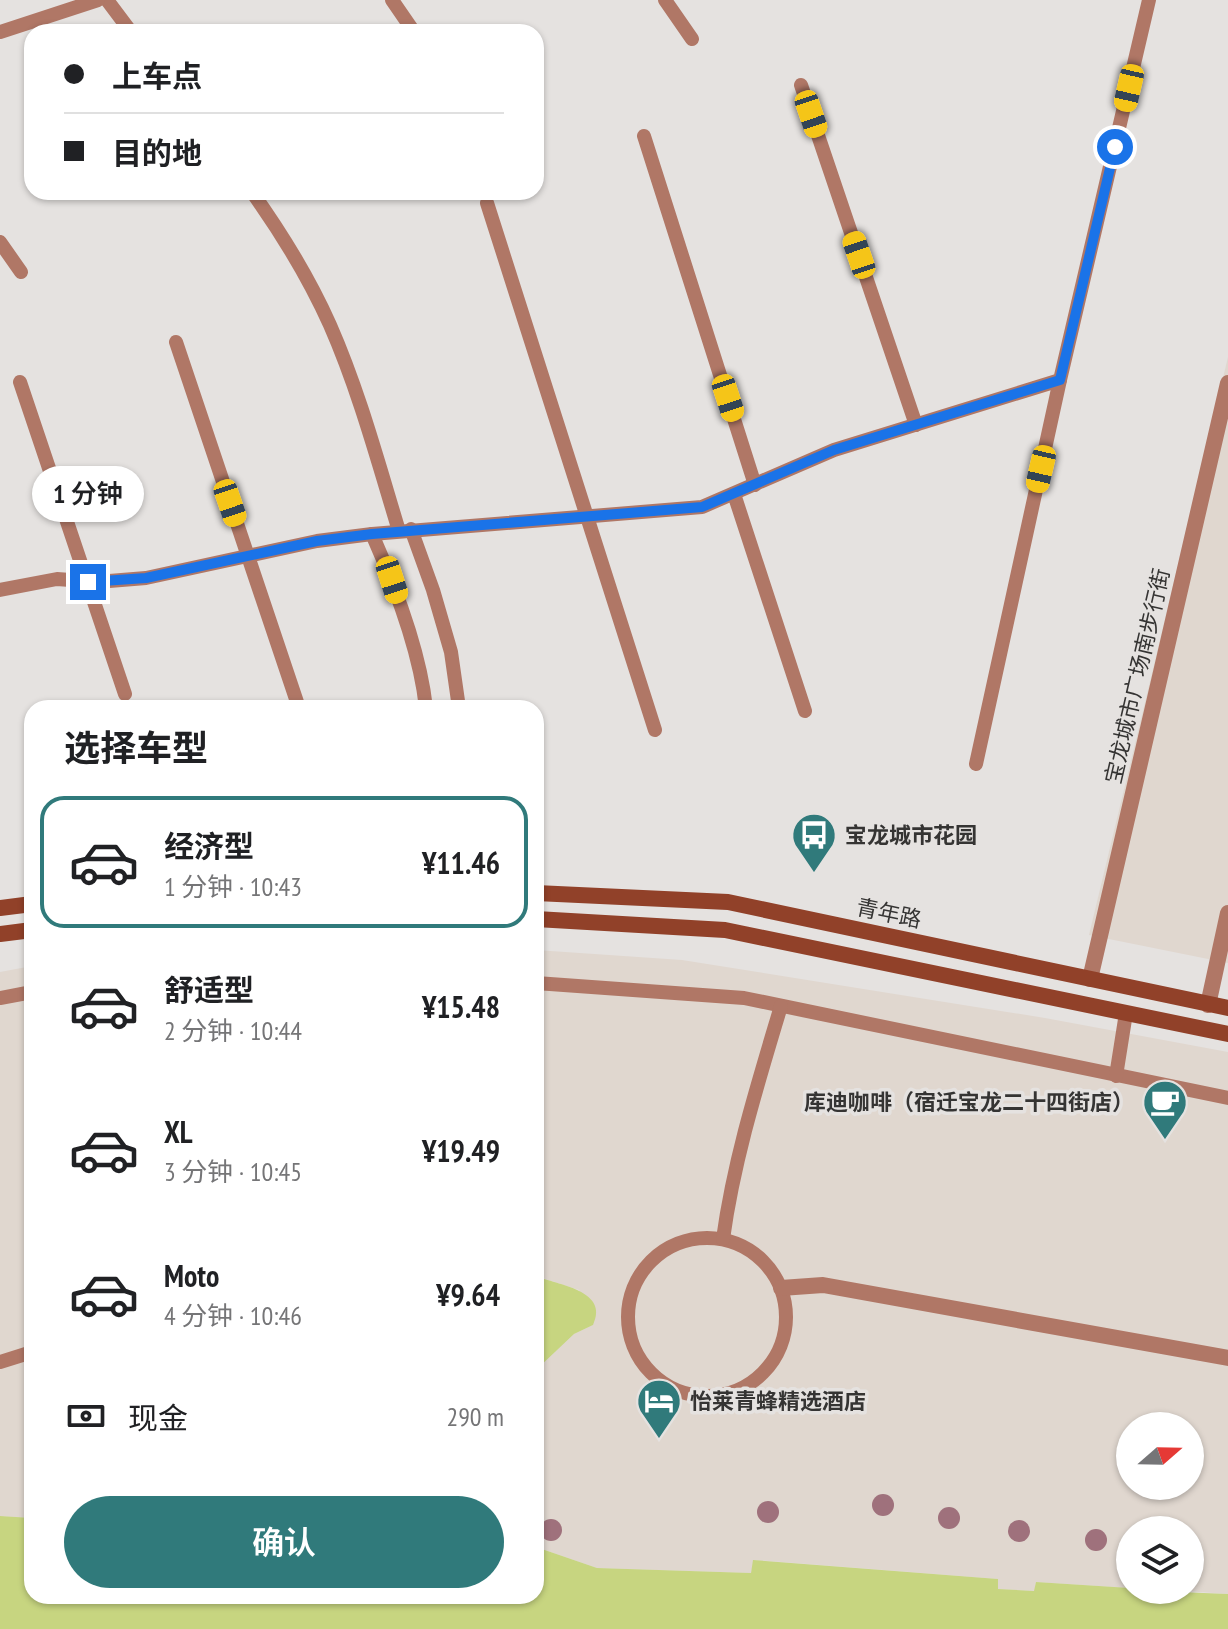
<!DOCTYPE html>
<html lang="zh">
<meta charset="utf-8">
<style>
:root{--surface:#fff;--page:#f2f2f2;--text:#202124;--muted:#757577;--line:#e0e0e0;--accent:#307a7b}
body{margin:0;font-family:"PT Sans Narrow","Noto Sans SC",sans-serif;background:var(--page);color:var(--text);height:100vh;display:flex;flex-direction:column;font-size:30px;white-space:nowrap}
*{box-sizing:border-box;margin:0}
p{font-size:26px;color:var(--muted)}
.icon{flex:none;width:44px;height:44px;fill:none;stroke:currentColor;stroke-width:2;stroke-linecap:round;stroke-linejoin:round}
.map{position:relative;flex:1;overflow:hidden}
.side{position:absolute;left:24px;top:700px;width:520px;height:904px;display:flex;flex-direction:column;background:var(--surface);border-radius:24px;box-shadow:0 2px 6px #0004}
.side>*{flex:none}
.guide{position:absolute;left:24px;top:24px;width:520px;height:176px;border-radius:24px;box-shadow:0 2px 6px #0004;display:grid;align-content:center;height:176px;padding:0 40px;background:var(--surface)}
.needle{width:52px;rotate:70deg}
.tools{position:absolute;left:1116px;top:1412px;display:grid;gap:16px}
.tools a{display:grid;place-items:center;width:88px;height:88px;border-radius:50%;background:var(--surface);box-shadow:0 2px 6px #0004;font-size:40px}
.end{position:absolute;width:36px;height:36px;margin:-18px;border:10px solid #1a73e8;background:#fff;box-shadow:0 0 0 4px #fff}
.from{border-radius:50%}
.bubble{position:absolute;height:56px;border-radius:28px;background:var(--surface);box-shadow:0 2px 6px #0004;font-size:26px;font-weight:600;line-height:56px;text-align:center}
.car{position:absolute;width:24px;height:48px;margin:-24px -12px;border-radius:10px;box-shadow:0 0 6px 2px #0007;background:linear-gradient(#f5c518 24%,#345 0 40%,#f5c518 0 76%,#345 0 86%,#f5c518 0)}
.guide b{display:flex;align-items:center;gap:28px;height:76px;font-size:30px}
.guide b+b{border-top:2px solid var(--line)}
.guide i{width:20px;height:20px;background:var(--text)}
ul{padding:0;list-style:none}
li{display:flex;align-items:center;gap:24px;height:132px;margin:0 16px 12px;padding:0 24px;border:4px solid transparent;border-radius:24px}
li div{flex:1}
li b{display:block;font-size:30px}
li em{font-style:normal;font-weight:600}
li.selected{border-color:var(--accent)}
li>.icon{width:72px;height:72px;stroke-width:1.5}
h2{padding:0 40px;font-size:36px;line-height:96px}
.pay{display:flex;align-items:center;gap:20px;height:88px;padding:0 40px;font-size:30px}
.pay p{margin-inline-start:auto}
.action{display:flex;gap:16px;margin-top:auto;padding:16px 40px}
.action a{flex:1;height:92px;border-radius:48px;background:var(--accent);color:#fff;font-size:32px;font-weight:600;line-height:92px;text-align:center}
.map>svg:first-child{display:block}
.built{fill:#e0d7cf;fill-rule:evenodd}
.water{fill:#c7d580}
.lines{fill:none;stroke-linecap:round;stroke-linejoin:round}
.lane{stroke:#b07766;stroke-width:14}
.street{stroke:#b07766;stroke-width:16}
.secondary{stroke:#914129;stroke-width:16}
.tree{fill:#9f717c}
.route{stroke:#1a73e8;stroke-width:10}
.labels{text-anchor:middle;stroke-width:7;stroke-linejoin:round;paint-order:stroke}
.street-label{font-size:22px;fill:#353433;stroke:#e5e2e0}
.poi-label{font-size:22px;font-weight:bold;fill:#353433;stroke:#e5e2e0;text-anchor:start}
</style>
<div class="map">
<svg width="1228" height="1629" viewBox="0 0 1228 1629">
<rect width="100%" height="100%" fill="#e5e2e0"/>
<g class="built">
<path d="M1228,357V963L1089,935Z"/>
<path d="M536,950L682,960L1045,1018L1228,1052V1594L1170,1590H1190V1530H1130V1588L1036,1582L1035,1591L997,1589L998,1579L754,1560L751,1573L597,1568L536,1547V1370L574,1334L593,1325L579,1290L536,1276ZM1130,1426H1190V1486H1130Z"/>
<path d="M32,966V1518L0,1516V972Z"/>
</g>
<g class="water">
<path d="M536,1276C557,1285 610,1290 593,1325L574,1334L536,1370Z"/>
<path d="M0,1516L32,1518V1596H536V1547L597,1568L751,1573L753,1560L998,1579V1589L1034,1591L1036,1582L1130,1588V1590L1228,1594V1629H0Z"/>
</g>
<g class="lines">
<g class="lane">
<path d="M107,0L131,32"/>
<path d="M392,0L414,32"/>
<path d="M665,0L692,39"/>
<path d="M0,32L98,0"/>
<path d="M801,85L916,425"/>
<path d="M644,136L755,485"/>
<path d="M252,192C282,234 309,278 330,325C359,391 378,462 399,531"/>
<path d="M487,203L655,730"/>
<path d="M0,242L21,272"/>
<path d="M176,342L299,708"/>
<path d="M20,382L125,694"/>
<path d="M734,494L805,711"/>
<path d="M411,529L433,590L451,652L459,708"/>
<path d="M372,534C395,586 420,651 426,708"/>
<path d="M0,590L57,579L97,582L146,578L317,541L372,534L702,507L834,450L1060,380L1149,0"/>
<path d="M976,764L1060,380"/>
<path d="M536,983L744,998L1228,1098"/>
<path d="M0,998L32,992"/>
<path d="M1116,1076L1126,1013"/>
<circle cx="707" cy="1317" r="79"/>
<path d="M723,1239C734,1159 758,1083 781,1006"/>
<path d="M0,1362L32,1352"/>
</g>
<g class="street">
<path d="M1090,979L1228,383"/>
<path d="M1208,1005L1228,913"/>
<path d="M781,1288L823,1285L1228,1358"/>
</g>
<g class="secondary">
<path d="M536,893L728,902L1228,1008"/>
<path d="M0,908L32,904"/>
<path d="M536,919L725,930L1228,1034"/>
<path d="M0,934L32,930"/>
</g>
</g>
<g class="tree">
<circle cx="883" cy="1505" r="11"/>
<circle cx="768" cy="1512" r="11"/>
<circle cx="949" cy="1518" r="11"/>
<circle cx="551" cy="1530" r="11"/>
<circle cx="1019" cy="1531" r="11"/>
<circle cx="1096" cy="1540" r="11"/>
</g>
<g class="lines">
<path class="route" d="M88,582L146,578L317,541L372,534L702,507L834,450L1060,380L1115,147"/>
</g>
<defs>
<g id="bus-pin" transform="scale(2.3)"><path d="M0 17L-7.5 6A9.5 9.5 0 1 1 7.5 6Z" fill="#307a7b" stroke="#e5e2e0"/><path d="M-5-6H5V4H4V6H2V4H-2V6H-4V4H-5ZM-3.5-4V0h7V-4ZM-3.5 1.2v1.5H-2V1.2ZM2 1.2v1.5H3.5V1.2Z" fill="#fff"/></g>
<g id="cafe-pin" transform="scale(2.3)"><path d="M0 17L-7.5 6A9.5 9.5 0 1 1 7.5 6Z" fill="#307a7b" stroke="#e5e2e0"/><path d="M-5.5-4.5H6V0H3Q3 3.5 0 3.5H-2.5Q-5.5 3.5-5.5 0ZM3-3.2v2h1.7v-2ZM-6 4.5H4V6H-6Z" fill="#fff"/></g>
<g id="hotel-pin" transform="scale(2.3)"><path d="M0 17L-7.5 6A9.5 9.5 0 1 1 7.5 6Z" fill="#307a7b" stroke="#e5e2e0"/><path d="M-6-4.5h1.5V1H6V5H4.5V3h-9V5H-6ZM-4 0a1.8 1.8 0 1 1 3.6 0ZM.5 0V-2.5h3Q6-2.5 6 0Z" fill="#fff"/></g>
</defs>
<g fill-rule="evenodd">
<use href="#bus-pin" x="814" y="835"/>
<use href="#cafe-pin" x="1165" y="1102"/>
<use href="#hotel-pin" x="659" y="1401"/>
</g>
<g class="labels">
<g class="street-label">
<text transform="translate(1137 676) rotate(-77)" y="8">宝龙城市广场南步行街</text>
<text transform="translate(889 913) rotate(12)" y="8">青年路</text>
</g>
<g class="poi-label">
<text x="845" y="843">宝龙城市花园</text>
<text x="1134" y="1110" text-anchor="end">库迪咖啡（宿迁宝龙二十四街店）</text>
<text x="690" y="1409">怡莱青蜂精选酒店</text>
</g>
</g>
</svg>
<div class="tools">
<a><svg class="needle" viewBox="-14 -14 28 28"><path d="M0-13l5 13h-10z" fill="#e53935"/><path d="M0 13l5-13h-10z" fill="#757577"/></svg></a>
<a><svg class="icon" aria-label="layers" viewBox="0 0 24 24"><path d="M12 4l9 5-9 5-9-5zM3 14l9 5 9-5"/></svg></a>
</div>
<i class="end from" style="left:1115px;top:147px"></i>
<i class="end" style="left:88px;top:582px"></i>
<div class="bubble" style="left:32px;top:466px;width:112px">1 分钟</div>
<i class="car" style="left:1129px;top:88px;rotate:193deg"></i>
<i class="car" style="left:811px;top:114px;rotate:161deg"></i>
<i class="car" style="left:859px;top:255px;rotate:341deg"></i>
<i class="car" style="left:728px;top:398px;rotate:162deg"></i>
<i class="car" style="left:1041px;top:469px;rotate:193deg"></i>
<i class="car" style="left:230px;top:503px;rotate:161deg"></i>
<i class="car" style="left:392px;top:580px;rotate:162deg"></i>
<div class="guide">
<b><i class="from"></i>上车点</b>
<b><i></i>目的地</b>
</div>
<section class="side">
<h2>选择车型</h2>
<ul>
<li class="selected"><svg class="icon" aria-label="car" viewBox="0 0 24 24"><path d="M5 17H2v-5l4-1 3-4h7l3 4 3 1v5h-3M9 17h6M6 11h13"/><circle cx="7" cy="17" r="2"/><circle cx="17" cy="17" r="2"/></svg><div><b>经济型</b><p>1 分钟 · 10:43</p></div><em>¥11.46</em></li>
<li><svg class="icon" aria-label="car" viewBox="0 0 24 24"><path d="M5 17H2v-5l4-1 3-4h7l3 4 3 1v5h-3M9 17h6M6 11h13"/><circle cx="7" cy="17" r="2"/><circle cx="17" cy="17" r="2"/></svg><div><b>舒适型</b><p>2 分钟 · 10:44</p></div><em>¥15.48</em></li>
<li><svg class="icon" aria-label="car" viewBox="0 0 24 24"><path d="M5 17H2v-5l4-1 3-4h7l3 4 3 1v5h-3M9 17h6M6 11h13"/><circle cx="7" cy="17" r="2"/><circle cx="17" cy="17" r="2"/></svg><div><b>XL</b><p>3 分钟 · 10:45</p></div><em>¥19.49</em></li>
<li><svg class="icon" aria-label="car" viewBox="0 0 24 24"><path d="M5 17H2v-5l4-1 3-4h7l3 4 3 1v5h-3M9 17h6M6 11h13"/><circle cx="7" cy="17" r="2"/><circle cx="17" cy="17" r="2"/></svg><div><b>Moto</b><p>4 分钟 · 10:46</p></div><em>¥9.64</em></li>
</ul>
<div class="pay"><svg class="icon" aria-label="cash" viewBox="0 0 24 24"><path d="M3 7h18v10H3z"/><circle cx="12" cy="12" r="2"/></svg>现金<p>290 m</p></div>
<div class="action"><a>确认</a></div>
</section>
</div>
